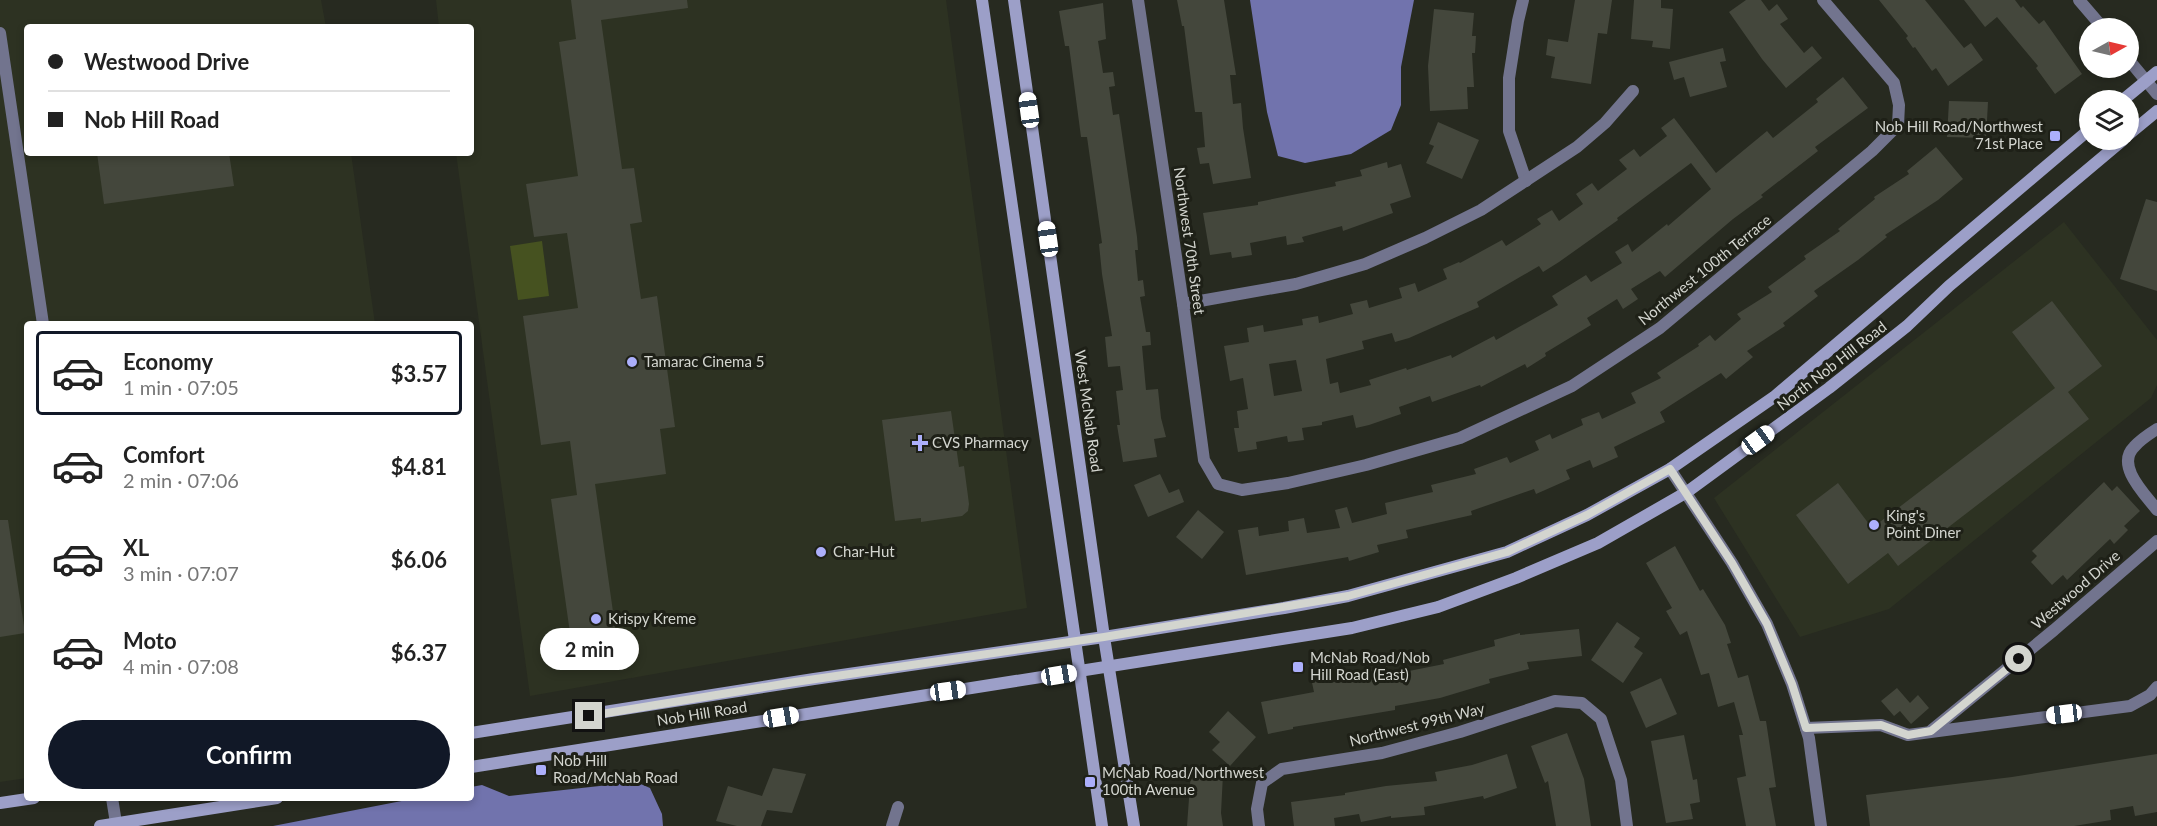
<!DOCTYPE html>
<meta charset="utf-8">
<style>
:root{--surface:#fff;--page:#f2f2f2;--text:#222;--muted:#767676;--line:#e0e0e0;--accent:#111827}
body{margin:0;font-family:Lato,sans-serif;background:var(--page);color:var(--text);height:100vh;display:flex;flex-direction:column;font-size:22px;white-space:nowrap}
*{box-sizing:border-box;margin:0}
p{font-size:20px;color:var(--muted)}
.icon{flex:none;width:33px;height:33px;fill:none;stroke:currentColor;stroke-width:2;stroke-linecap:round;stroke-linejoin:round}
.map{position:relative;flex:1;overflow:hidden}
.details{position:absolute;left:24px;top:321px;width:450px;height:480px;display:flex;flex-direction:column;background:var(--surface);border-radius:6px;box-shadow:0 3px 9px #0003}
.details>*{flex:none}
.guide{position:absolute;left:24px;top:24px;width:450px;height:132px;border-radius:6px;box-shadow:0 3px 9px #0003;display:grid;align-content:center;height:132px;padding:0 24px;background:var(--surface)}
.needle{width:39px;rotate:82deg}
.tools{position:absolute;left:2079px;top:18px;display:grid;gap:12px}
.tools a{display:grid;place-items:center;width:60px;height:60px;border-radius:50%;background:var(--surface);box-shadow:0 3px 9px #0003;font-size:30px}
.end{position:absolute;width:27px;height:27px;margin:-14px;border:8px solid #d3d5cf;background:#111;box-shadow:0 0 0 3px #111}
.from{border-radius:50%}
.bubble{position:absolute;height:42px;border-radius:21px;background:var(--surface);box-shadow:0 3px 9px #0003;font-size:20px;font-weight:700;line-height:42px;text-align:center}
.car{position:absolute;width:18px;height:36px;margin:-18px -9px;border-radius:8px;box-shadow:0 0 4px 2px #0007;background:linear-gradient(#fff 24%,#345 0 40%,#fff 0 76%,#345 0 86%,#fff 0)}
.guide b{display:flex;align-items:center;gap:21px;height:57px;font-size:22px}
.guide b+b{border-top:2px solid var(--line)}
.guide i{width:15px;height:15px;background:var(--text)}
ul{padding:10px 0 0;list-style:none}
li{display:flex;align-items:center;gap:18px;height:84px;margin:0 12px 9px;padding:0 12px;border:3px solid transparent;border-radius:6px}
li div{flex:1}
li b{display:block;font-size:22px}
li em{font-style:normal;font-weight:700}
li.selected{border-color:var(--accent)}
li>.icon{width:54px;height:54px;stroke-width:1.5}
.button{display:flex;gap:12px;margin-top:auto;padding:12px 24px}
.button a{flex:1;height:69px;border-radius:36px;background:var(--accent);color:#fff;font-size:24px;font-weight:700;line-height:69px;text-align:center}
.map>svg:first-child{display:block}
.built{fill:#2d3222}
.green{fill:#465220}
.water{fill:#7173ad}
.building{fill:#44473c;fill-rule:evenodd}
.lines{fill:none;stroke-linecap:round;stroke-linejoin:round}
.street{stroke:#72748e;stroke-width:12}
.secondary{stroke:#9c9fc8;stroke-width:12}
.route{stroke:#d3d5cf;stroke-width:8}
.poi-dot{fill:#acaffb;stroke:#1e2017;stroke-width:2}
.labels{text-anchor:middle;stroke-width:6;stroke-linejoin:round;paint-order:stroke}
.poi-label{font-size:15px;fill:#d3d5cf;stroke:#1e2017;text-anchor:start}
.street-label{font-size:15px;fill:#d3d5cf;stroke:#1e2017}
</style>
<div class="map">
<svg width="2157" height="826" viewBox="0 0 2157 826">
<rect width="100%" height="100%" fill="#272a20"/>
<g class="built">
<path d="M0,0H321L326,27H27V153H351L375,324H27V778L0,782Z"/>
<path d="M436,0H946L1027,608L530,696L456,153H471V27H439Z"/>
<path d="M2064,222L2157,340V385L2151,398L1889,609L1800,637L1714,498Z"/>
</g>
<path class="green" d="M542,241L549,296L518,300L510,246Z"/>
<g class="water">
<path d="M1250,0H1414L1401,67V105L1391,130L1351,154L1305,163L1278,156L1267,112Z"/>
<path d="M636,782L650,788L662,814L663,826H273L417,798H471V787L482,785L509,796Z"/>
</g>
<g class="building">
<path d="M571,0H687L688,8L601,20L622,169L634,168L642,222L630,224L641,299L657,296L675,427L660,429L666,474L595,484L616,633L571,640L551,499L577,495L570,441L541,445L523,316L578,308L567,233L534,237L526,184L578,176L559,42L576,39Z"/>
<path d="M1177,0H1224L1236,75H1230L1233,104L1241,103L1243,128L1251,178L1213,184L1209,163L1200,164L1197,148L1205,147L1202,112H1195L1184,26H1182Z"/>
<path d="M1575,0H1612L1607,34L1598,33L1591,84L1551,78L1555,57L1546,55L1548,39L1568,42Z"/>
<path d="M1634,0H1661V8L1673,9L1670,49L1652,47L1653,41L1631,39Z"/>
<path d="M1746,0H1761L1769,11L1777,4L1788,19L1780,24L1804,53L1812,46L1822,58L1786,88L1762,59L1729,12Z"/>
<path d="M1879,0H1925L1964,48L1971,43L1983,60L1948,86L1936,68L1932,71L1915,47L1913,48L1906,38L1908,36Z"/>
<path d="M1964,0H2015L2021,8L2023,6L2039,24L2044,20L2082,74L2055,94L2036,68L2038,66L1997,17L1985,27Z"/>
<path d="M1103,3L1106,39L1098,41L1103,73L1113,72L1115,86L1109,87L1113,115L1119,114L1137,237L1138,250H1135L1138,281L1143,280L1145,296L1140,297L1146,332H1150L1151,345L1142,346L1146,390L1158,389L1161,418L1166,437L1154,439L1157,457L1123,462L1117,425H1120L1116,391L1123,390L1120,366L1108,367L1105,337L1112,336L1102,274L1099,244L1102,243L1087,137H1081L1069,46H1065L1059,11Z"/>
<path d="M1434,9L1474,13L1472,36H1476L1475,53H1472L1474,87H1467L1468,109L1430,111L1428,66Z"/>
<path d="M1723,48L1726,61L1720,62L1727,87L1690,97L1684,77L1674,80L1669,62Z"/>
<path d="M1843,77L1868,108L1815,147L1818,151L1761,195L1763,197L1733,219L1665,277L1660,271L1631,289L1638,299L1623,309L1617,299L1587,318L1591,325L1545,353L1546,356L1527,368L1525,364L1481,387L1480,385L1432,402L1430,396L1399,407L1401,414L1369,425L1356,428L1353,415L1322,422V425L1302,428L1304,440L1288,442L1287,436L1256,442L1257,449L1238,452L1234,428H1239L1237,411L1248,409L1243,378L1230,381L1224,346L1249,342L1247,328L1263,325L1264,332L1303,325L1302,319L1318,316L1319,323L1353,314L1350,304L1367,300L1369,308L1402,298L1399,288L1415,283L1418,292L1447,279L1443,269L1459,262L1460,263L1502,240L1506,246L1541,224L1537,219L1552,210L1559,221L1583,204L1576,194L1592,183L1598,191L1627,169L1619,160L1634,149L1640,157L1667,136L1661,128L1674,118L1716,173L1767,131L1773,138L1818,102L1816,99ZM1691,163L1711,189L1668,226L1667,224L1632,252L1628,244L1615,252L1622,263L1591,282L1586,275L1552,296L1558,305L1496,340L1494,336L1452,358L1451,355L1407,370L1406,368L1369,380L1371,385L1340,393L1338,382L1330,384L1326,359L1364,349L1362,341L1392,333L1395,342L1409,338L1479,307L1477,302L1539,266L1543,272L1559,262L1618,220L1617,218ZM1296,360L1302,391L1274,396L1269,364Z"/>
<path d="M1949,101L1988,102L1986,138L1947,137Z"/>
<path d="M1438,122L1479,140L1462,179L1426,163L1434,146L1429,144Z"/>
<path d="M1936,147L1963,179L1938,200L1885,235L1887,237L1858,260L1814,291L1818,296L1783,323L1785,326L1747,351L1753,357L1726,379L1721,373L1660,412L1665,422L1614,447L1618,457L1593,468L1590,460L1566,470L1570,479L1536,494L1534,489L1471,511L1472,515L1406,530L1408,538L1377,545L1379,552L1349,561L1348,557L1246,575L1238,530L1258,527L1259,536L1289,531L1288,521L1304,518L1307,533L1340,528L1335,510L1347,507L1352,523L1387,514L1385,503L1433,492L1431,485L1476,474L1474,469L1507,457L1510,463L1539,450L1535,441L1550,434L1552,439L1583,425L1581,419L1599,412L1602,419L1636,403L1631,393L1661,378L1657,373L1699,346L1698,344L1710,335L1715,341L1741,319L1737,314L1772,292L1768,287L1806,259L1804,256L1840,231L1838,229L1875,199L1874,197L1909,174L1907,171Z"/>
<path d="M97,153H229L234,186L104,204Z"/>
<path d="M1387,162L1388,168L1401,164L1411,197L1390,204L1393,213L1343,231L1342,226L1302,237L1304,242L1287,245L1286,236L1250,243L1252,255L1232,258L1231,252L1210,255L1203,213L1258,205V202L1336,186L1335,182L1362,176L1360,170Z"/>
<path d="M2146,199L2157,202V291L2120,279Z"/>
<path d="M2052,301L2102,366L2068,392L2089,419L1898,566L1888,553L1848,584L1796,515L1838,483L1872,528L2055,388L2012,332Z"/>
<path d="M951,411L959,467L964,466L969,504L968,511L962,516L921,522V518L895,521L882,420Z"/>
<path d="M1160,474L1169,493L1179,489L1184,502L1148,517L1134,485Z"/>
<path d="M2104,482L2112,491L2117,486L2140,511L2124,526L2128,530L2114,544L2110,539L2067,580L2063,575L2052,585L2031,562L2037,556L2032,551Z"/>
<path d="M1198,510L1224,532L1202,559L1176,537Z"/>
<path d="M0,520H8L25,633L0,637Z"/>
<path d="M1675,546L1700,591L1703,589L1725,625L1731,643L1727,644L1738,678L1748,675L1760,721H1766L1776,787L1769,788L1776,826H1746L1737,778L1746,776L1739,735H1743L1734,702L1718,707L1709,673L1701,675L1687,631L1680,635L1666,611L1672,608L1646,563Z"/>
<path d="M1617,622L1640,638L1634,647L1643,653L1623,683L1591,660Z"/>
<path d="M1579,629L1582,656L1527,662L1529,669L1489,679L1490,683L1440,698L1395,706V710L1293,727V729L1268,734L1261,702L1314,692L1311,678L1327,675L1329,683L1366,676L1365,671L1387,666L1389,675L1444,664L1443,660L1495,646L1494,640L1520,633V635Z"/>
<path d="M1661,678L1677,714L1646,728L1630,692Z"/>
<path d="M1897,688L1910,703L1918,695L1929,708L1911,724L1900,711L1894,716L1881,701Z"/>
<path d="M1228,711L1256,737L1230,766L1212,750L1220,742L1209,732Z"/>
<path d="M1567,733L1584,779L1591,826H1556L1548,781L1545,783L1531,746Z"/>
<path d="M1684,735L1693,780L1697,779L1700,802L1690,804L1693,819L1666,823L1651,741Z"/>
<path d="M1507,754L1517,788L1484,799L1483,796L1424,807L1425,815L1391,818V816L1361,822L1359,814L1334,818L1335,826H1294L1291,802L1345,795V793L1386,786L1437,781L1435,772L1472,765Z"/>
<path d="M2157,754V812L2135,816L2133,806L2110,810L2111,820L2074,826H1870L1866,795L2012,777Z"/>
<path d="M773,768L806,774L792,813L767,810L761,826H737L716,821L728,786L762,796Z"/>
<path d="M1191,771L1223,774L1221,813L1223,826H1187Z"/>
</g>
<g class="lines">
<g class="street">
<path d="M1138,0L1183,304L1204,460L1218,484L1242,490L1288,483L1366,465L1460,438L1572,386L1660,328L1872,151L1898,125L1899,105L1894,83L1823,0"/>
<path d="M1523,0L1518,21L1509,78V131L1526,181"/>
<path d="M2079,0L2103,28"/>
<path d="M0,33L43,324"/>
<path d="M2128,59L2157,94"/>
<path d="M1183,304L1296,284L1365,264L1425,238L1481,210L1577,147L1605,123L1633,91"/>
<path d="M2157,429C2149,434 2140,440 2134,447C2115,466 2146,495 2157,510"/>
<path d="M1670,469L1732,563L1767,624L1792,684L1809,738L1821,826"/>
<path d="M1806,728L1881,725L1908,735L2130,706L2150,695L2157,687"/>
<path d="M1932,730L2054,630L2157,541"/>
<path d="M112,798L116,823"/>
<path d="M892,826L898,807"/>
<path d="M1259,826L1257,809L1262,783L1282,769L1382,753L1460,732L1555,701L1582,703L1601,719L1621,780L1627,826"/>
</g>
<g class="secondary">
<path d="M982,0L1102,826"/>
<path d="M1014,0L1104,637L1134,826"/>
<path d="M2123,100L2157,72"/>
<path d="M2128,135L2157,111"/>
<path d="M471,733L814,679L1104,637L1284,608L1348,596L1507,552L1587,515L1670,469L1774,397L2090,129"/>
<path d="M471,767L1352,628L1438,607L1516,578L1598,543L1687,492L1829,388L1907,326L1949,286L2123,140"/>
<path d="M0,803L34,798"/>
<path d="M100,826L277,798"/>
</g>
</g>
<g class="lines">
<path class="route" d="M589,716L795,682L1104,637L1348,596L1507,552L1587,515L1670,469L1732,563L1767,624L1792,684L1806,728L1881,725L1908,735L1931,731L2019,659"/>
</g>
<g class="poi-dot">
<rect x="2049" y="130" width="12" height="12" rx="3"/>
<circle cx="632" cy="362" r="6"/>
<path d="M917 434h6v6h6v6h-6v6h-6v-6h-6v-6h6z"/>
<circle cx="1874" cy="525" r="6"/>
<circle cx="821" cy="552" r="6"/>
<circle cx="596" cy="619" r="6"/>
<rect x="1292" y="661" width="12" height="12" rx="3"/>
<rect x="535" y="764" width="12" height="12" rx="3"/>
<rect x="1084" y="776" width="12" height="12" rx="3"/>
</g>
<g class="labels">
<g class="poi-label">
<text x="2043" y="132" text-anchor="end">Nob Hill Road/Northwest<tspan x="2043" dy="17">71st Place</tspan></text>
<text x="644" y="367">Tamarac Cinema 5</text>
<text x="932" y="448">CVS Pharmacy</text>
<text x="1886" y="521">King's<tspan x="1886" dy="17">Point Diner</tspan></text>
<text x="833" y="557">Char-Hut</text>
<text x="608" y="624">Krispy Kreme</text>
<text x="1310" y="663">McNab Road/Nob<tspan x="1310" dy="17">Hill Road (East)</tspan></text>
<text x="553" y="766">Nob Hill<tspan x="553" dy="17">Road/McNab Road</tspan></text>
<text x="1102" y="778">McNab Road/Northwest<tspan x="1102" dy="17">100th Avenue</tspan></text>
</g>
<g class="street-label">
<text transform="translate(1189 241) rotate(82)" y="5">Northwest 70th Street</text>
<text transform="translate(1705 270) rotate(-39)" y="5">Northwest 100th Terrace</text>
<text transform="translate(1832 366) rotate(-38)" y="5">North Nob Hill Road</text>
<text transform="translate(1088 411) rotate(82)" y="5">West McNab Road</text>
<text transform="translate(2076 590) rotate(-41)" y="5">Westwood Drive</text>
<text transform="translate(702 714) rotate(-9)" y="5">Nob Hill Road</text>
<text transform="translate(1417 725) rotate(-14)" y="5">Northwest 99th Way</text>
</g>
</g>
</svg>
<div class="tools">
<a><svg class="needle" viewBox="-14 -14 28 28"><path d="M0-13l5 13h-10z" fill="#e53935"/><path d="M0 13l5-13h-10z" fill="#767676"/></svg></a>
<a><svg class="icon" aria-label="layers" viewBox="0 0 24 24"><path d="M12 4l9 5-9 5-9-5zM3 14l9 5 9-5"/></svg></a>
</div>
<i class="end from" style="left:2019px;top:659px"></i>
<i class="end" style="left:589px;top:716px"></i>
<div class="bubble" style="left:540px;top:628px;width:99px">2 min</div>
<i class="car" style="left:1029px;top:110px;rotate:352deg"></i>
<i class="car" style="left:1048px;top:239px;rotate:352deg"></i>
<i class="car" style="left:1758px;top:440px;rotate:54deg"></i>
<i class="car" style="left:1059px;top:675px;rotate:81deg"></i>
<i class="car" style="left:948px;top:691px;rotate:82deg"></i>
<i class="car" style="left:2064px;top:714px;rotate:263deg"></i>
<i class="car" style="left:781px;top:717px;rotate:81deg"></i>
<div class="guide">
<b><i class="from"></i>Westwood Drive</b>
<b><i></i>Nob Hill Road</b>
</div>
<section class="details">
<ul>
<li class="selected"><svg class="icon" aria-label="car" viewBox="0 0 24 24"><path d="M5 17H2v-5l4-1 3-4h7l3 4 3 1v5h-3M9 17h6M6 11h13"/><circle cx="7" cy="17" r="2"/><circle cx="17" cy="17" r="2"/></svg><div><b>Economy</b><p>1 min · 07:05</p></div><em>$3.57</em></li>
<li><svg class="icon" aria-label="car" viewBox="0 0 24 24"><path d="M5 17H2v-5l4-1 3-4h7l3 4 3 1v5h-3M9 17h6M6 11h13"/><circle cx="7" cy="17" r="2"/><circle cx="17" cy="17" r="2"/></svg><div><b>Comfort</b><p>2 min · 07:06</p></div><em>$4.81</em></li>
<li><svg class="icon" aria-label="car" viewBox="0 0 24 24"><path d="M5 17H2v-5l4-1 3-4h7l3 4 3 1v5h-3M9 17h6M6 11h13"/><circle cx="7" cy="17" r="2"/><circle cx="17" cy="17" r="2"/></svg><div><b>XL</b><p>3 min · 07:07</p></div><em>$6.06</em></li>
<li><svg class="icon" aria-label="car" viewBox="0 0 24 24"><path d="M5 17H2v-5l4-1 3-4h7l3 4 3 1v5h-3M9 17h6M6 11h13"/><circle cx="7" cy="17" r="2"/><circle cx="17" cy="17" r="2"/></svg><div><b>Moto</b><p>4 min · 07:08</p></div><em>$6.37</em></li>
</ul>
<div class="button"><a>Confirm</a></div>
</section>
</div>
